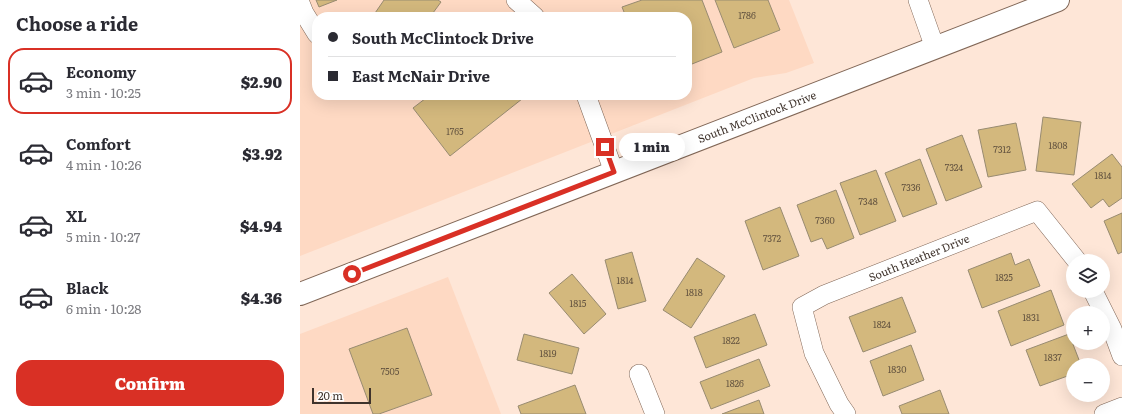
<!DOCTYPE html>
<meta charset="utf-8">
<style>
:root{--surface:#fff;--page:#f7f7f7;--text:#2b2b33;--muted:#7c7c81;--line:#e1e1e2;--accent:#d93025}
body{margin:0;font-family:Literata,serif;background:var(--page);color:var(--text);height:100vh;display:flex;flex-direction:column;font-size:15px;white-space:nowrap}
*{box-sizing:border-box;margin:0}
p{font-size:13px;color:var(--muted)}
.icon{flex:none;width:22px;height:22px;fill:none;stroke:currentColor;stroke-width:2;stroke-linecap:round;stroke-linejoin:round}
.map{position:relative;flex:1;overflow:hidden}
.drawer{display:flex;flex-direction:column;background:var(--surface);width:300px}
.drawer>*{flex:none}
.hud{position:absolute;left:12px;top:12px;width:380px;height:88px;border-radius:16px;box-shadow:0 4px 16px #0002;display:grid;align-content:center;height:88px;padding:0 16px;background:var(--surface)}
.buttons{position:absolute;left:766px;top:254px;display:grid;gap:8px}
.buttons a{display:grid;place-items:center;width:44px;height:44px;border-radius:50%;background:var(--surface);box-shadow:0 4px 16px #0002;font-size:20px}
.scale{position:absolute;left:12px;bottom:10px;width:59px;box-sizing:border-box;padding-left:4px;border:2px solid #3f332c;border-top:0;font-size:11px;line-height:14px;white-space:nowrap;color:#3f332c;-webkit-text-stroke:3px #fff;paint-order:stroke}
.end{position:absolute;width:18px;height:18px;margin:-9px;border:5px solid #d93025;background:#fff;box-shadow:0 0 0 2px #fff}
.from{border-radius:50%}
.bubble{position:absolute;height:28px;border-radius:14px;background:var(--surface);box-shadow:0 4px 16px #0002;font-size:13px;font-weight:800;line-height:28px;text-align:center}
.hud b{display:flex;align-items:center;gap:14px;height:38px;font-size:15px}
.hud b+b{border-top:1px solid var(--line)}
.hud i{width:10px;height:10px;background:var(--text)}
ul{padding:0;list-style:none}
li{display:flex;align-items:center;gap:12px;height:66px;margin:0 8px 6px;padding:0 8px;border:2px solid transparent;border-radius:16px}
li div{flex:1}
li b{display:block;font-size:15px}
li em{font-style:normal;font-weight:800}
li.selected{border-color:var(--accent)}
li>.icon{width:36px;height:36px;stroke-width:1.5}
h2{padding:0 16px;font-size:18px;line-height:48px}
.button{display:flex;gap:8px;margin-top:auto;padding:8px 16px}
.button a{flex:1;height:46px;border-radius:16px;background:var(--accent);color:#fff;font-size:16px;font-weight:800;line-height:46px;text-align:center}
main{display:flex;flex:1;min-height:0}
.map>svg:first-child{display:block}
.built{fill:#fed9c3;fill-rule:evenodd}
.building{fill:#d3b87d;stroke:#988b71}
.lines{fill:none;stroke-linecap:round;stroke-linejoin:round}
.minor-casing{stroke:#816757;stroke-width:20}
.major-casing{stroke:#816757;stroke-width:24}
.minor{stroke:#fff;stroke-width:19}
.major{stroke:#fff;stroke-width:22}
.route{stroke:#d93025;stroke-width:5}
.labels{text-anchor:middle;stroke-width:3.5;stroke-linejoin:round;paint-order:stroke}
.number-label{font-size:9px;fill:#645440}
.street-label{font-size:11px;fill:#3f332c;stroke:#fff}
</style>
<main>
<section class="drawer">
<h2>Choose a ride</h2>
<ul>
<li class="selected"><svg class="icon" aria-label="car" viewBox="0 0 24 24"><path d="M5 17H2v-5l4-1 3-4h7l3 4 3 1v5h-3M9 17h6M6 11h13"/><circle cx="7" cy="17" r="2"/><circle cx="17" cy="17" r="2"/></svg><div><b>Economy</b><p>3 min · 10:25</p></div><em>$2.90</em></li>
<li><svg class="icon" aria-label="car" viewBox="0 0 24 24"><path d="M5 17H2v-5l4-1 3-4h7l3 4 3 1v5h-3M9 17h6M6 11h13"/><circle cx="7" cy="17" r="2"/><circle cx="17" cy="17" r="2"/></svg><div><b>Comfort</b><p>4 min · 10:26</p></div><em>$3.92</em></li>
<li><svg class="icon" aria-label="car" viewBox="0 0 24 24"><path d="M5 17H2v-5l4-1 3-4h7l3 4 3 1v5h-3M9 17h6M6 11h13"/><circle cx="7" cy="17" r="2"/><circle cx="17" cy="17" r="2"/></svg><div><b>XL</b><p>5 min · 10:27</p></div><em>$4.94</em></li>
<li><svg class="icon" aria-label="car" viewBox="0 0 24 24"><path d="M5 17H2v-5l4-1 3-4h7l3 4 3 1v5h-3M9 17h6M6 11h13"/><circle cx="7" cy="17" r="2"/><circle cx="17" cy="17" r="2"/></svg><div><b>Black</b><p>6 min · 10:28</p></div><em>$4.36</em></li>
</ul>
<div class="button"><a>Confirm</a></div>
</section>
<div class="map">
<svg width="822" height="414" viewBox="0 0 822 414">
<rect width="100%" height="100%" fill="#fee6d7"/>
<g class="built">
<path d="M0,0H489L514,63L486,73L454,78L0,256ZM17,17H387V95H17Z"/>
<path d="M148,277L201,414H0V334Z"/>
</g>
<g class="building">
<path d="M16,0H37L19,7Z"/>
<path d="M84,0H138L141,2L130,17H69L73,16Z"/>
<path d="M342,0H402L422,52L387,66V17H326L322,7Z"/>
<path d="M415,0H468L480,30L434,48Z"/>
<path d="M130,95H227L150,156L113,108Z"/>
<path d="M743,117L781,122L774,175L736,171Z"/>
<path d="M716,123L726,170L688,177L678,130Z"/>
<path d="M662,135L682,187L646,201L626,149Z"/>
<path d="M812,154L822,167V198L809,207L803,199L791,208L772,184Z"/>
<path d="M620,159L637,204L603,217L585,173Z"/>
<path d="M576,170L596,221L560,235L540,183Z"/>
<path d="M536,190L554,238L527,249L522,238L511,242L497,205Z"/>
<path d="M480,207L499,256L463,270L445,221Z"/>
<path d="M822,213V252L818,254L804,221Z"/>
<path d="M332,252L346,301L318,309L305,260Z"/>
<path d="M711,253L715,265L729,259L740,286L682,308L668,270Z"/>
<path d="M397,258L425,276L391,328L363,310Z"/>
<path d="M272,274L306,314L284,334L249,293Z"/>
<path d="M751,290L764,325L711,346L698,311Z"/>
<path d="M602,297L616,332L563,352L549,317Z"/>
<path d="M455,314L467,345L406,368L394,337Z"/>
<path d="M107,328L132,395L79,414H73L49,349Z"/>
<path d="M224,334L279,348L272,374L217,360Z"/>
<path d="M769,334L781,365H773V374L740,386L726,350Z"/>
<path d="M611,345L624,380L583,396L570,361Z"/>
<path d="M459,359L470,386L411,409L400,382Z"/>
<path d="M275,385L286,414H221L218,406Z"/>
<path d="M640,390L649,414H602L599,406Z"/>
<path d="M459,400L464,414H422Z"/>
</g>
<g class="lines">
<g class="minor-casing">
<g id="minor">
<path d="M216,0L235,17"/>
<path d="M618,0L635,48"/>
<path d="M0,3L4,13L17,34"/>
<path d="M286,95L314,172"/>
<path d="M793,291L812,329L822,356"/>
<path d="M339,374L355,414"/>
<path d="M546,414L539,404L514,353L502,307L524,295L737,211L777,261"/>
<path d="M804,414L822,407"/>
</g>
</g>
<g class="major-casing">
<path id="major" d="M0,294L758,0"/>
</g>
<use href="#minor" class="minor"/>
<use href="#major" class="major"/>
</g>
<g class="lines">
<path class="route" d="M52,274L314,172L305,147"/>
</g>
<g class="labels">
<g class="number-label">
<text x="447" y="19">1786</text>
<text x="155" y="135">1765</text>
<text x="758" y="149">1808</text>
<text x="702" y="153">7312</text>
<text x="654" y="171">7324</text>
<text x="803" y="179">1814</text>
<text x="611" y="191">7336</text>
<text x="568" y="205">7348</text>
<text x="525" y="224">7360</text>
<text x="472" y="242">7372</text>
<text x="704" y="281">1825</text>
<text x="325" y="284">1814</text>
<text x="394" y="296">1818</text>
<text x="278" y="307">1815</text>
<text x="731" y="321">1831</text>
<text x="582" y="328">1824</text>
<text x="431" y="344">1822</text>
<text x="248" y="357">1819</text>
<text x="753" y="361">1837</text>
<text x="597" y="373">1830</text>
<text x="90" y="375">7505</text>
<text x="435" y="387">1826</text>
</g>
<g class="street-label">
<text transform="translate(457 117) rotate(-21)" y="4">South McClintock Drive</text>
<text transform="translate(619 258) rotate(-22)" y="4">South Heather Drive</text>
</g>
</g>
</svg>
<div class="buttons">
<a><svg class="icon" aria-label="layers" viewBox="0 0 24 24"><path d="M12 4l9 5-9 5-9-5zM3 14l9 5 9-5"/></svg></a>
<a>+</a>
<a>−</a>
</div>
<div class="scale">20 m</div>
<i class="end from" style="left:52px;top:274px"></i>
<i class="end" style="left:305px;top:147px"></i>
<div class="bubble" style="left:319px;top:133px;width:66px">1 min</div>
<div class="hud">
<b><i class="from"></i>South McClintock Drive</b>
<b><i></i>East McNair Drive</b>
</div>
</div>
</main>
